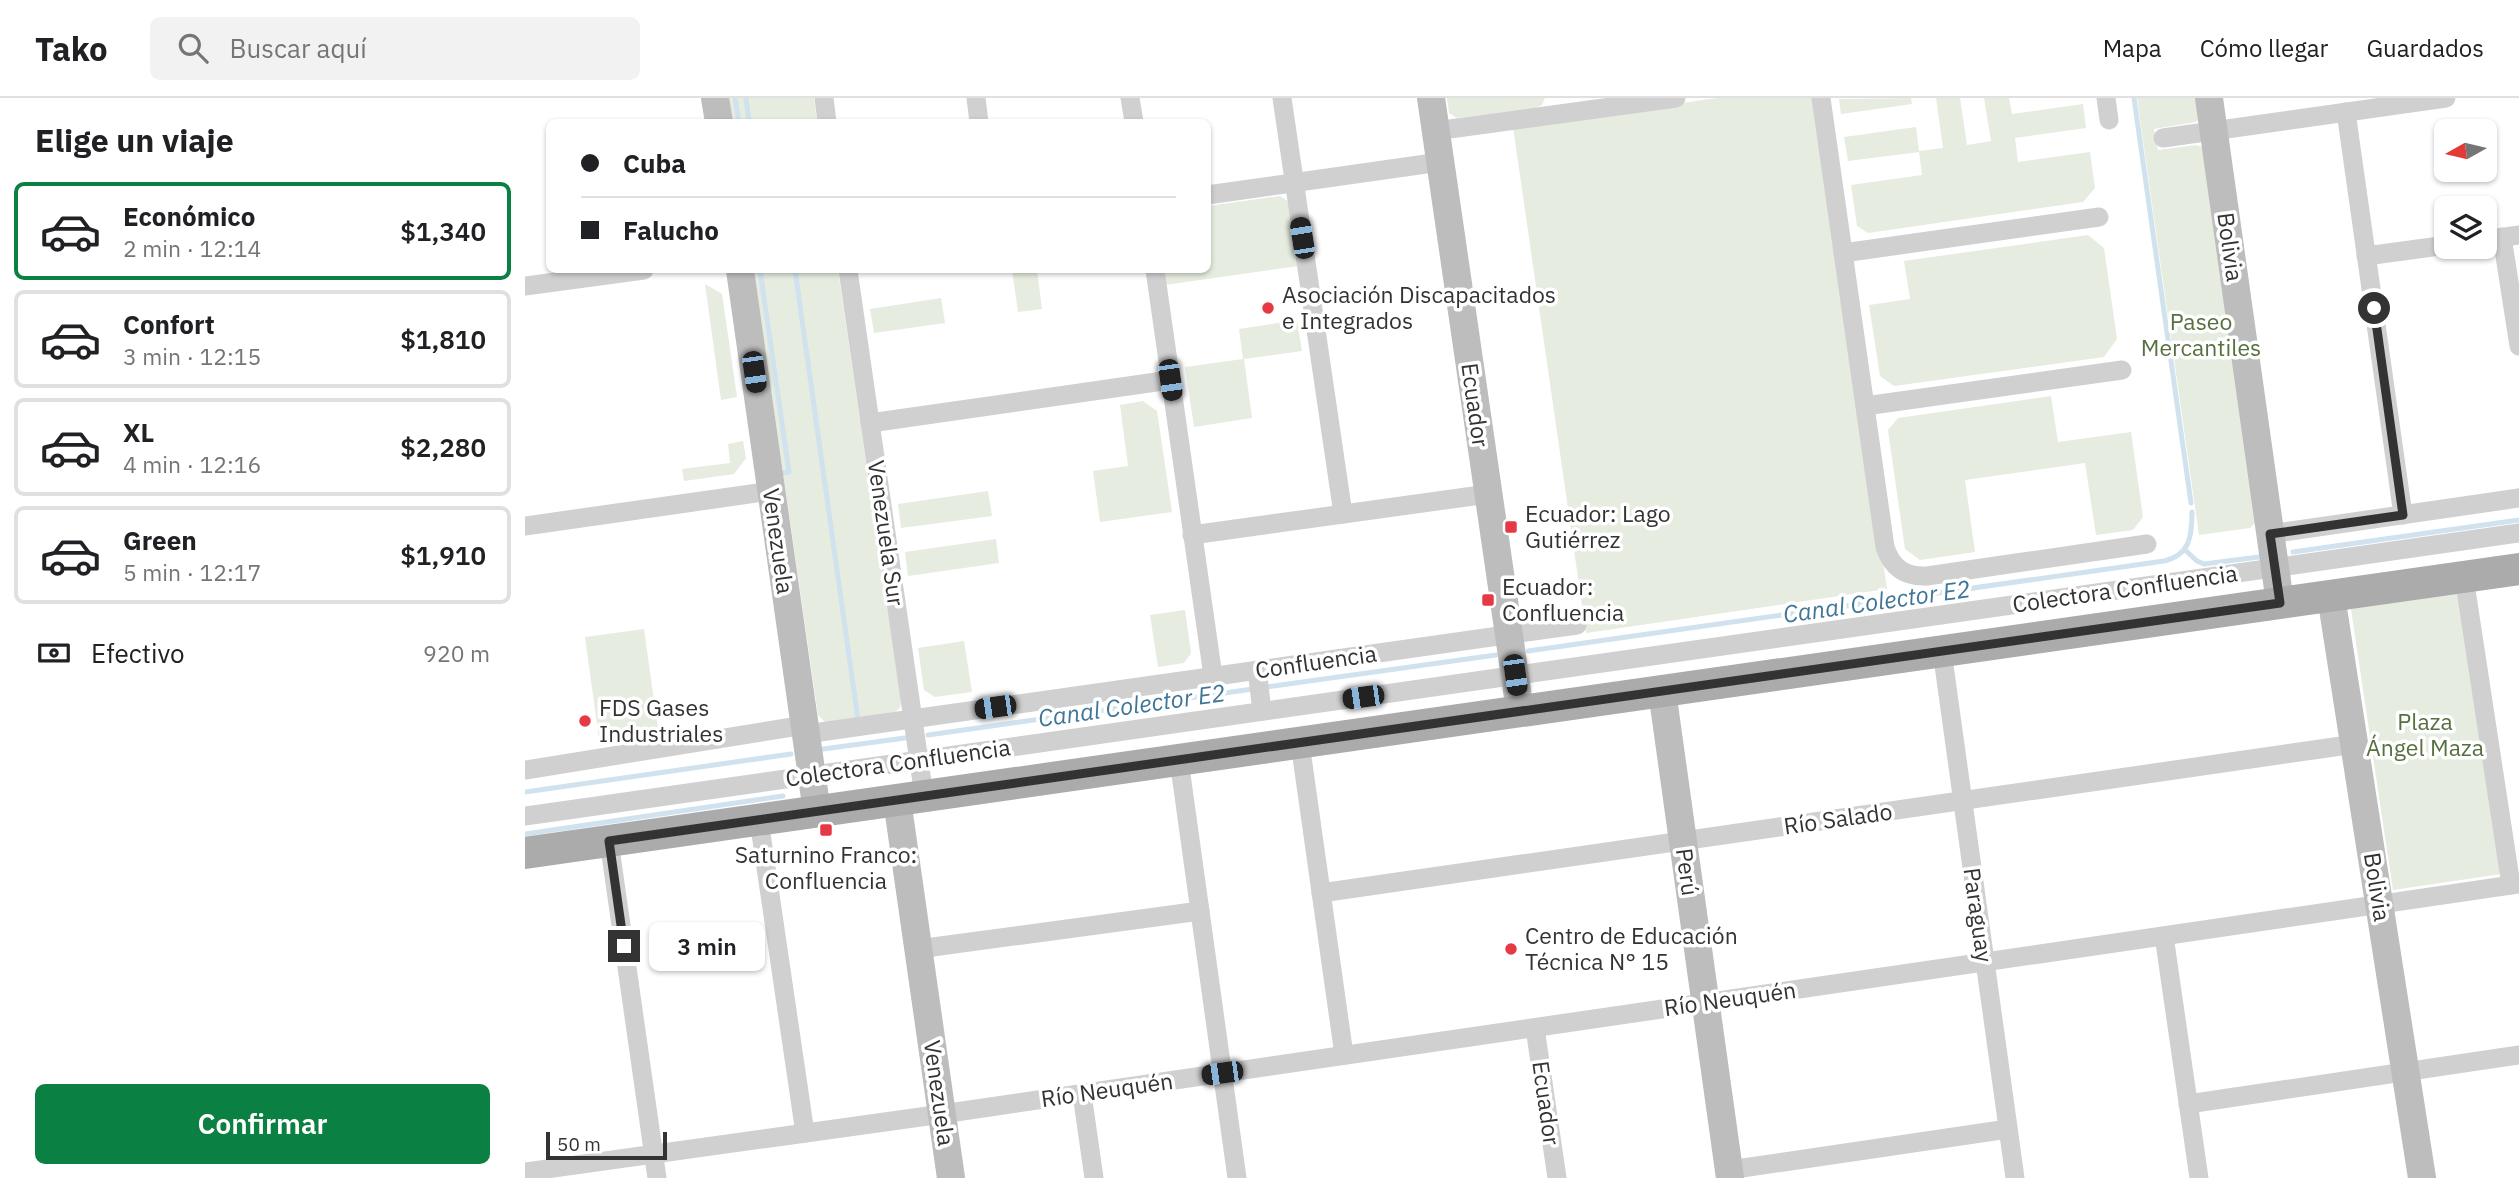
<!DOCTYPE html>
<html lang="es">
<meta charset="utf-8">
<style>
:root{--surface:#fff;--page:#f2f2f2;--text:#202124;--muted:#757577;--line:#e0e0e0;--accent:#0b8043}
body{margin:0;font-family:"IBM Plex Sans",sans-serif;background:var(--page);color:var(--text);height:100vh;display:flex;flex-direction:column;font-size:26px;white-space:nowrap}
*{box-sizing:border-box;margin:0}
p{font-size:23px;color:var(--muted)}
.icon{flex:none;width:38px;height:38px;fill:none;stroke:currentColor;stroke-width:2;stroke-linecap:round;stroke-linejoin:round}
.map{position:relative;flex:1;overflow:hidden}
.drawer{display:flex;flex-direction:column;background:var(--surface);width:525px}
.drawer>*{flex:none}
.top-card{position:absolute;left:21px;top:21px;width:665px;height:154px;border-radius:10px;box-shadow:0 2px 5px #0004;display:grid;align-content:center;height:154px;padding:0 35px;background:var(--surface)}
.needle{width:46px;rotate:262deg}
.tools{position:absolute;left:1909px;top:21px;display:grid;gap:14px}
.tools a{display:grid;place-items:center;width:63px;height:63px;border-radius:10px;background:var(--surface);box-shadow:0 2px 5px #0004;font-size:35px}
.scale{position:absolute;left:21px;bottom:18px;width:121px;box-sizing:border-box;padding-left:7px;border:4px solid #333;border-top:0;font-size:19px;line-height:24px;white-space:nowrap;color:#333;-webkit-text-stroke:5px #fff;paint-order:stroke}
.end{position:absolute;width:32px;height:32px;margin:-16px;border:9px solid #333;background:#fff;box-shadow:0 0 0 4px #fff}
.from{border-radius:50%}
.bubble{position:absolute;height:49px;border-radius:10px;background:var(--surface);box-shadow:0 2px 5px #0004;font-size:23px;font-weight:600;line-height:49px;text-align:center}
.car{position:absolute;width:21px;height:42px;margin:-21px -10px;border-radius:9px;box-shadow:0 0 5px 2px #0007;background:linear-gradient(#222 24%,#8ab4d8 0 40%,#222 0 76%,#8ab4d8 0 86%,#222 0)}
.top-card b{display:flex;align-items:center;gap:24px;height:66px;font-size:26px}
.top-card b+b{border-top:2px solid var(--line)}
.top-card i{width:18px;height:18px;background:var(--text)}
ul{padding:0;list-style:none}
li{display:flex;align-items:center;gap:21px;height:98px;margin:0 14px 10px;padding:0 21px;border:4px solid var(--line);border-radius:10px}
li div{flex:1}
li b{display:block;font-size:26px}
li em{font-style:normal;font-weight:600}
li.selected{border-color:var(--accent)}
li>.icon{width:63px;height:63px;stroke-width:1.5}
h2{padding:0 35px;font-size:32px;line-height:84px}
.pay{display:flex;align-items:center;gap:18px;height:77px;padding:0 35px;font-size:26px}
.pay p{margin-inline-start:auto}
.action{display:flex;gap:14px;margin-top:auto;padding:14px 35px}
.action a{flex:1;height:80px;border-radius:10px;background:var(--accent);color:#fff;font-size:28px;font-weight:600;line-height:80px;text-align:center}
header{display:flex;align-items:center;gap:42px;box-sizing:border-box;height:98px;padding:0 35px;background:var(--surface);border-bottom:2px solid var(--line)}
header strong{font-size:33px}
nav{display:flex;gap:38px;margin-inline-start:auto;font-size:24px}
.search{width:490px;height:63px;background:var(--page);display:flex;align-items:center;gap:18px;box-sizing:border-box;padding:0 24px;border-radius:10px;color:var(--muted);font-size:26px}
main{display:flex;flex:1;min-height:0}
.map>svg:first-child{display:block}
.green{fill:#e6ecdf}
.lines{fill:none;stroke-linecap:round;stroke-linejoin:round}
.stream{stroke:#cfe2ee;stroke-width:5}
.street{stroke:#d0d0d0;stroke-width:19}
.secondary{stroke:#bdbdbd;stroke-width:28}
.primary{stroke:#ababab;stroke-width:32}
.route{stroke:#333;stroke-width:9}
.poi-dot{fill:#e63946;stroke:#fff;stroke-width:2.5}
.labels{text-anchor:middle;stroke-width:7;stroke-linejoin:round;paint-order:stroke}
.street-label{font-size:23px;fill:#333;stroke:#fff}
.poi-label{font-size:23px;fill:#333;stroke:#fff;text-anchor:start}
.park-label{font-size:23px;fill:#56703f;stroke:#fff}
.water-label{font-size:24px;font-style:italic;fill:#3f7597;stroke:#fff}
</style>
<header>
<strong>Tako</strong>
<div class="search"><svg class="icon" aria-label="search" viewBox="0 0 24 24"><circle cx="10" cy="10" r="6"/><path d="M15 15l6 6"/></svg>Buscar aquí</div>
<nav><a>Mapa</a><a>Cómo llegar</a><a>Guardados</a></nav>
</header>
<main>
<section class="drawer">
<h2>Elige un viaje</h2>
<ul>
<li class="selected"><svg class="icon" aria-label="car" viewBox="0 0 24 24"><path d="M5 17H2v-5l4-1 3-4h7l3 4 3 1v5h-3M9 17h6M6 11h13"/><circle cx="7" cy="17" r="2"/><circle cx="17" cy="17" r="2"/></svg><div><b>Económico</b><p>2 min · 12:14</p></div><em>$1,340</em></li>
<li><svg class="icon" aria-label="car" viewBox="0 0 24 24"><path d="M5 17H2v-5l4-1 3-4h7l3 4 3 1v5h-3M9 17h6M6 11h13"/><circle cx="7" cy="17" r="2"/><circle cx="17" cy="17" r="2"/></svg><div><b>Confort</b><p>3 min · 12:15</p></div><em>$1,810</em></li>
<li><svg class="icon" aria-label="car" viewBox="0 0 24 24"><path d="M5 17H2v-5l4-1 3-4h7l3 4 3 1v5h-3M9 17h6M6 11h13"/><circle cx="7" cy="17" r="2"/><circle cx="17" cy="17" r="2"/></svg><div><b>XL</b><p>4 min · 12:16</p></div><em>$2,280</em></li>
<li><svg class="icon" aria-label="car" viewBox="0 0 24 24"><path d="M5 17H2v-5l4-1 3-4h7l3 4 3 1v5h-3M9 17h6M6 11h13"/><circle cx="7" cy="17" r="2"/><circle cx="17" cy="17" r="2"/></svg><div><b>Green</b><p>5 min · 12:17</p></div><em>$1,910</em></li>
</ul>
<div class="pay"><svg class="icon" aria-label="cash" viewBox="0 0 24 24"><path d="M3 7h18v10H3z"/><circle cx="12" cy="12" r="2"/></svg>Efectivo<p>920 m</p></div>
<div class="action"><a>Confirmar</a></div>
</section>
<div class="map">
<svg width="1994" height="1080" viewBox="0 0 1994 1080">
<rect width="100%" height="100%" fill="#fff"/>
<g class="green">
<path d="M204,0H289L292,24H208Z"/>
<path d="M922,0H1020L1017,7L1011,10L932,20L924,15Z"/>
<path d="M1192,0H1291L1362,491L1061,535L988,29Z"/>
<path d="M1386,0L1387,6L1316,16L1314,1Z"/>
<path d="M1411,0H1435L1442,47L1466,43L1459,0H1484L1487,16L1558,6L1561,30L1490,40L1493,64L1565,54L1570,90L1558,104L1343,135L1332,128L1326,87L1397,77L1394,54L1323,63L1319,39L1391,29L1394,53L1418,50Z"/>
<path d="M1612,0H1673L1674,21L1671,24L1629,31L1633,52L1671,47L1678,49L1732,423L1725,430L1674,437Z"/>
<path d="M755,98L764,104L774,168L640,187L638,172H682L683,108Z"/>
<path d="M1563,137L1579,150L1592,241L1579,259L1369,288L1355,278L1344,207L1385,201L1379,163Z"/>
<path d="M229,172H313L376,603L375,610L370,614L300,624L293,617Z"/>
<path d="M487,172H512L517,211L493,214Z"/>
<path d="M180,186L197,196L212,299L196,302Z"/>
<path d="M416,200L420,225L349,235L345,211Z"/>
<path d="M772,222L777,253L719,261L727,320L669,329L660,269L718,261L714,231Z"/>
<path d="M1526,298L1533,344L1606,334L1618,419L1608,432L1571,437L1560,365L1440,382L1450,454L1395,462L1380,451L1363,332L1373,320Z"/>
<path d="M618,303L632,313L647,414L575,424L568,373L603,368L595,307Z"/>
<path d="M218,343L221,360L209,376L159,383L157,371L205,365L203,346Z"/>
<path d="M463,393L467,418L376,430L373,406Z"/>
<path d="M471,441L474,465L383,478L380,454Z"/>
<path d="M1932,482L1976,776L1868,792L1824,498Z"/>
<path d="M660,512L666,555L659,565L633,569L625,517Z"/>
<path d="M119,531L134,638L75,648L60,539Z"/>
<path d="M439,543L447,594L410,599L399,592L393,550Z"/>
</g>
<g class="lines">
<g class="stream">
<path d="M210,0L214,24"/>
<path d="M221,0L224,24"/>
<path d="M1609,0L1666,405"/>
<path d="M235,172L264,374L251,376"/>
<path d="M270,172L333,622"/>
<path d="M1660,452L1672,463L1679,466L1734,459"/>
<path d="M1768,454L1994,422"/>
<path d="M1003,553L1639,463C1665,457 1667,438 1667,414"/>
<path d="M741,589L971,557"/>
<path d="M403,637L728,591"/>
<path d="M298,651L380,640"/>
<path d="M0,694L266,656"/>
<path d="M0,736L258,698"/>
</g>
<g class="street">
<path d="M299,0L302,24"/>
<path d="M451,0L454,24"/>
<path d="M605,0L609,24"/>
<path d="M757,0L818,416"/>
<path d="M1296,0L1360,449C1367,470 1380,479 1402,478L1622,446"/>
<path d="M1581,0L1584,22"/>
<path d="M1821,14L1878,417"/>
<path d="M910,33L1151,0"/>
<path d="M1638,40L1921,0"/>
<path d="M682,97L915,64"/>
<path d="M1977,139L1994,248"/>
<path d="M1960,142L1994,137"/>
<path d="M1318,155L1574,119"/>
<path d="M1841,158L1922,147"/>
<path d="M323,172L399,698"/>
<path d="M630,172L688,578"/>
<path d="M0,188L119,172"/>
<path d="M1340,308L1597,272"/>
<path d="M345,325L645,282"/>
<path d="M0,428L246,393"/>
<path d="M1745,436L1994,400"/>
<path d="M667,437L963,396"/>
<path d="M1939,479L1986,787"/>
<path d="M1417,553L1490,1080"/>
<path d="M732,572L737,613"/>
<path d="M281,636L1052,527"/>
<path d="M775,645L819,957"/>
<path d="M654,662L712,1080"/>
<path d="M0,672L280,627"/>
<path d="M0,718L1994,435"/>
<path d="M234,722L280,1035"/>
<path d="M84,743L132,1080"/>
<path d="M796,795L1830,646"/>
<path d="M1639,838L1674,1080"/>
<path d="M393,851L675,813"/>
<path d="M1010,930L1032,1080"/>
<path d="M557,996L569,1080"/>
<path d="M1663,1006L1994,957"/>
<path d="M1204,1072L1483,1031"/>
<path d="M0,1074L417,1016L1994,786"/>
</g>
<g class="secondary">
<path d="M190,0L194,24"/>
<path d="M906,0L995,613"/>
<path d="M1684,0L1755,505"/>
<path d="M215,172L292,714"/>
<path d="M1806,498L1897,1080"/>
<path d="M1137,593L1205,1080"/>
<path d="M372,702L426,1080"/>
</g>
<path class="primary" d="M0,755L1994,471"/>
</g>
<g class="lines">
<path class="route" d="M99,848L84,743L1755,505L1745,436L1878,417L1849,210"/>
</g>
<g class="poi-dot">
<circle cx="743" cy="210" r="7"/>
<rect x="979" y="422" width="14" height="14" rx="3.5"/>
<rect x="956" y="495" width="14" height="14" rx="3.5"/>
<circle cx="60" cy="623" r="7"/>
<rect x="294" y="725" width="14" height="14" rx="3.5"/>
<circle cx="986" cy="851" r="7"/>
</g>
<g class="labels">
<g class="street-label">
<text transform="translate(1705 149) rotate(82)" y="8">Bolivia</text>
<text transform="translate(950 307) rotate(82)" y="8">Ecuador</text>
<text transform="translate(361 435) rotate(82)" y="8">Venezuela Sur</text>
<text transform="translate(253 443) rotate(82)" y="8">Venezuela</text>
<text transform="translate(1600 491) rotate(-8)" y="8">Colectora Confluencia</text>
<text transform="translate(791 564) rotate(-8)" y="8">Confluencia</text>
<text transform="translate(373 665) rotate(-8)" y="8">Colectora Confluencia</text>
<text transform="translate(1313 721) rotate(-8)" y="8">Río Salado</text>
<text transform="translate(1162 774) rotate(82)" y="8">Perú</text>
<text transform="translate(1852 789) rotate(81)" y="8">Bolivia</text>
<text transform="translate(1453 817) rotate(82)" y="8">Paraguay</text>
<text transform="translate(1205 901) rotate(-8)" y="8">Río Neuquén</text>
<text transform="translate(582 992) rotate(-8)" y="8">Río Neuquén</text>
<text transform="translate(414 995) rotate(82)" y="8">Venezuela</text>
<text transform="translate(1021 1005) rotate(82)" y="8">Ecuador</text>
</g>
<g class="poi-label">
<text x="757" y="205">Asociación Discapacitados<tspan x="757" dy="26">e Integrados</tspan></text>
<text x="1000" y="424">Ecuador: Lago<tspan x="1000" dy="26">Gutiérrez</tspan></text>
<text x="977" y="497">Ecuador:<tspan x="977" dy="26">Confluencia</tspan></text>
<text x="74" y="618">FDS Gases<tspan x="74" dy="26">Industriales</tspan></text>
<text x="301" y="765" text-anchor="middle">Saturnino Franco:<tspan x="301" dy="26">Confluencia</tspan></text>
<text x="1000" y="846">Centro de Educación<tspan x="1000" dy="26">Técnica N° 15</tspan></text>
</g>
<g class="park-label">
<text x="1676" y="232">Paseo<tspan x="1676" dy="26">Mercantiles</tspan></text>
<text x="1900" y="632">Plaza<tspan x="1900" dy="26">Ángel Maza</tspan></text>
</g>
<g class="water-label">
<text transform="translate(1352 504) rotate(-8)" y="8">Canal Colector E2</text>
<text transform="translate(607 608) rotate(-8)" y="8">Canal Colector E2</text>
</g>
</g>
</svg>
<div class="tools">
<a><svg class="needle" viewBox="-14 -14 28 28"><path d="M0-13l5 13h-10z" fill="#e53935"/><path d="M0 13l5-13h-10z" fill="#757577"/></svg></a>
<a><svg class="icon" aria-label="layers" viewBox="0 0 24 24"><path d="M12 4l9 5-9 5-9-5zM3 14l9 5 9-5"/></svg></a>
</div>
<div class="scale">50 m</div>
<i class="end from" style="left:1849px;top:210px"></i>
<i class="end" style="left:99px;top:848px"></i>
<div class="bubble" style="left:124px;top:824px;width:116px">3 min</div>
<i class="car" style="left:777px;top:140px;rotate:351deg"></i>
<i class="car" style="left:229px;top:274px;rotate:172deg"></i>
<i class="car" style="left:645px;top:282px;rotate:172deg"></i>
<i class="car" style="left:990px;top:577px;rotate:172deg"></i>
<i class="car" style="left:838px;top:599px;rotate:262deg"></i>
<i class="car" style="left:470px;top:609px;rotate:262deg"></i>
<i class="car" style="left:697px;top:975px;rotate:262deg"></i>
<div class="top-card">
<b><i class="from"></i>Cuba</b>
<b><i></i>Falucho</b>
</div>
</div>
</main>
